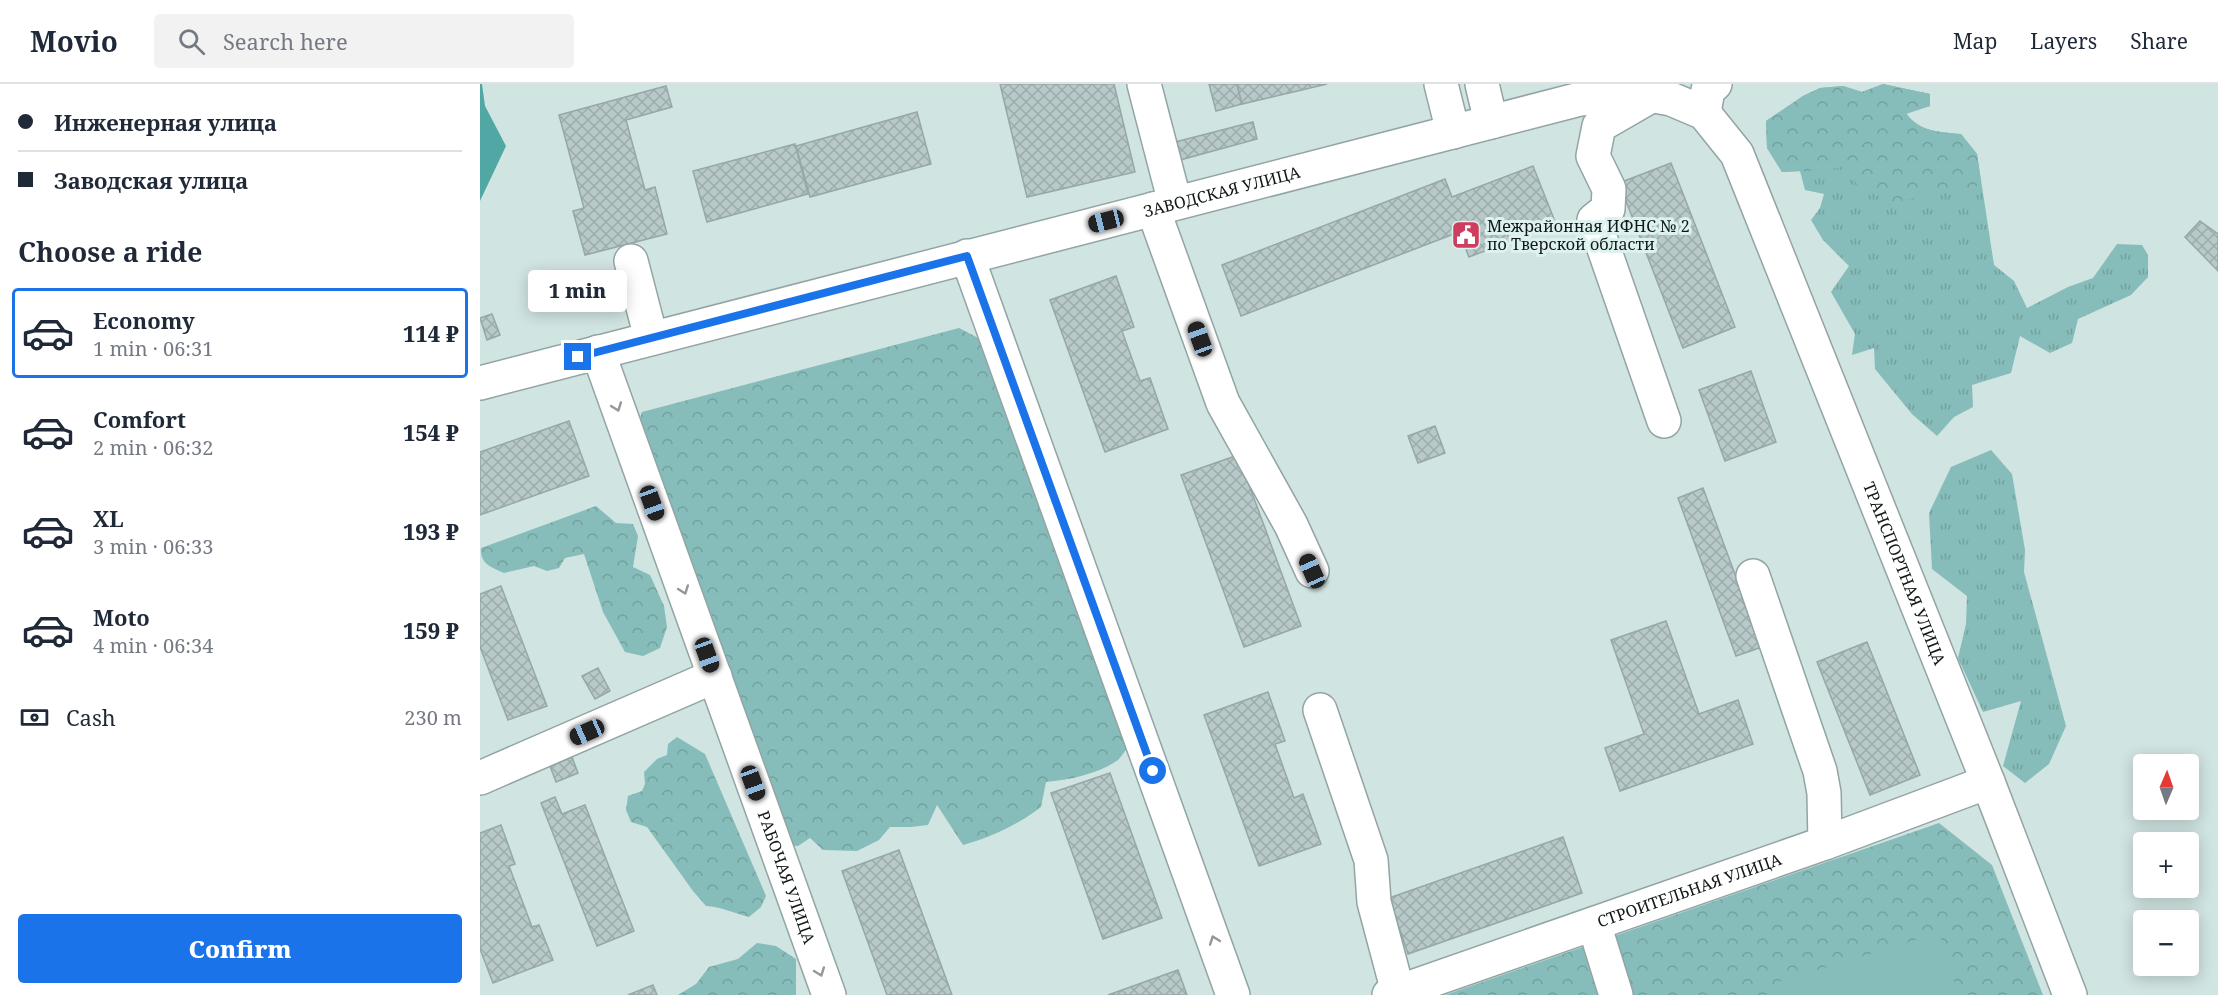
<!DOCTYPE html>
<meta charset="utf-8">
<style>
:root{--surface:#fff;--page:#f2f2f3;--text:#1f2937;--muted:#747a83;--line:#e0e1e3;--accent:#1a73e8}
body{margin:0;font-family:"Noto Serif",serif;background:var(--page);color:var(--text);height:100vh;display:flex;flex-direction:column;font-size:22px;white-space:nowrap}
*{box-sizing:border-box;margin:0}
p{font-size:20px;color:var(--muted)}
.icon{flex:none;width:33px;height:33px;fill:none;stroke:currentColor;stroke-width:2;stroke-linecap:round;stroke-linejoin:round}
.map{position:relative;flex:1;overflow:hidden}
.side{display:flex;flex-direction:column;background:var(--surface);width:480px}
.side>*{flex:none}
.hud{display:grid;align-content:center;height:132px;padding:0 18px;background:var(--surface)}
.needle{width:39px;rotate:2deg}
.fabs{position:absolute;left:1653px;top:670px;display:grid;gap:12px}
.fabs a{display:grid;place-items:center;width:66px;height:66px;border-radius:6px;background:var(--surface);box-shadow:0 3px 15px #0003;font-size:30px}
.end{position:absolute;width:27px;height:27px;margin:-14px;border:8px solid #1a73e8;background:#fff;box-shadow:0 0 0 3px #fff}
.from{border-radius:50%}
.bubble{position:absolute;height:42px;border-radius:6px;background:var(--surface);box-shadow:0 3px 15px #0003;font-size:20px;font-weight:800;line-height:42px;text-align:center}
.car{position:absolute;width:18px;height:36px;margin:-18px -9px;border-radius:8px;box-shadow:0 0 4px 2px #0007;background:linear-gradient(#222 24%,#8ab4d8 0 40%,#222 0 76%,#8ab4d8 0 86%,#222 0)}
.hud b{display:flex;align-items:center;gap:21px;height:57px;font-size:22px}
.hud b+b{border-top:2px solid var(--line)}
.hud i{width:15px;height:15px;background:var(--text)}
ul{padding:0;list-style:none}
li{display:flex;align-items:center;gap:18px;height:90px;margin:0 12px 9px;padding:0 6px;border:3px solid transparent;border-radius:6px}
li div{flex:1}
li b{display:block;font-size:22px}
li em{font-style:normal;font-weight:800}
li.active{border-color:var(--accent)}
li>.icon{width:54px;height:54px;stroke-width:1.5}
h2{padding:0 18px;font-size:27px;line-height:72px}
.pay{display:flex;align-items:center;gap:15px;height:66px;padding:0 18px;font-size:22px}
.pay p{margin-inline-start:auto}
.button{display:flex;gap:12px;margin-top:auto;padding:12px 18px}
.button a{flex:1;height:69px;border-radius:6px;background:var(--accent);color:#fff;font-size:24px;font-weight:800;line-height:69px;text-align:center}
header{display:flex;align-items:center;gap:36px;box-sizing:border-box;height:84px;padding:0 30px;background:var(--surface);border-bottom:2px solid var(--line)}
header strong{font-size:28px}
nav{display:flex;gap:33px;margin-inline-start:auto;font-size:21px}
.search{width:420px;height:54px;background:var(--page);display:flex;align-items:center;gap:15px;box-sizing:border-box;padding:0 21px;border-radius:6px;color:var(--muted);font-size:22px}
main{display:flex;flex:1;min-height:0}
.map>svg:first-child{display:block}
.grass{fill:url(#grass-tufts)}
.forest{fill:url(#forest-crowns)}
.garden{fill:#86bcb9}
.water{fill:#51a7a3}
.building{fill:url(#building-cross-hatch);stroke:#95a8a6;stroke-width:1.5}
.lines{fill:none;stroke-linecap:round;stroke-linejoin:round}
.minor-casing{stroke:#92a4a3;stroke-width:36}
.minor{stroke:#fff;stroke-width:33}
.oneway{stroke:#949797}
.route{stroke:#1a73e8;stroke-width:8}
.labels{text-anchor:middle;stroke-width:6;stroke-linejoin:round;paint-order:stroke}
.street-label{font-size:16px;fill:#121818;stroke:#ddf1ef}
.poi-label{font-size:16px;fill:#121818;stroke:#ddf1ef;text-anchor:start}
</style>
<header>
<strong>Movio</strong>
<div class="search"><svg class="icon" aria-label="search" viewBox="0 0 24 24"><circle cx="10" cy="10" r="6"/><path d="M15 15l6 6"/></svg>Search here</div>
<nav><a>Map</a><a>Layers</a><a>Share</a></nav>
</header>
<main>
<section class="side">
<div class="hud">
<b><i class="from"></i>Инженерная улица</b>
<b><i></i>Заводская улица</b>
</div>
<h2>Choose a ride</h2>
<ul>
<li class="active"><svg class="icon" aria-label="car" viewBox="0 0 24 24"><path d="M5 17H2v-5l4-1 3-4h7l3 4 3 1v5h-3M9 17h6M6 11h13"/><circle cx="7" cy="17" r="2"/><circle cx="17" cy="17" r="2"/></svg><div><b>Economy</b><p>1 min · 06:31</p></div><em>114 ₽</em></li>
<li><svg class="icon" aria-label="car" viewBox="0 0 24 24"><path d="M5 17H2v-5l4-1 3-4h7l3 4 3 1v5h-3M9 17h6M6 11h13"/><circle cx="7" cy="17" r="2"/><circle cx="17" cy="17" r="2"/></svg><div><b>Comfort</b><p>2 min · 06:32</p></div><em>154 ₽</em></li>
<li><svg class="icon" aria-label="car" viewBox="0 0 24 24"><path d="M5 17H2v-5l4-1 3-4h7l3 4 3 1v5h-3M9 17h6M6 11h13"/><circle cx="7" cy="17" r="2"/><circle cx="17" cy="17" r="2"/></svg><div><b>XL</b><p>3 min · 06:33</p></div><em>193 ₽</em></li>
<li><svg class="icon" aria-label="car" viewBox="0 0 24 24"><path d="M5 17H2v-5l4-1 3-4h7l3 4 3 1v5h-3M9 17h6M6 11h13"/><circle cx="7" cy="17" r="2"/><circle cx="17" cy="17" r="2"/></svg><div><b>Moto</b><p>4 min · 06:34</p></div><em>159 ₽</em></li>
</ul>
<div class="pay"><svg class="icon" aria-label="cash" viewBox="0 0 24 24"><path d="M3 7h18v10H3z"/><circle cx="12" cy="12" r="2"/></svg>Cash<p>230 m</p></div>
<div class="button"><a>Confirm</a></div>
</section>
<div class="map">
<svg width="1738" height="911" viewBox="0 0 1738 911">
<defs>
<pattern id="grass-tufts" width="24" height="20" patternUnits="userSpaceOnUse" patternTransform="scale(1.5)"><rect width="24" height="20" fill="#86bcb9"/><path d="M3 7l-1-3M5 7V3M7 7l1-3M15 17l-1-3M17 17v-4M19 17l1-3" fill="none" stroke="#73a19e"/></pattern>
<pattern id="forest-crowns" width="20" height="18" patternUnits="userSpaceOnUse" patternTransform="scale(1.5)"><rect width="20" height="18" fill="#86bcb9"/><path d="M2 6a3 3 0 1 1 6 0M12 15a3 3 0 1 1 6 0" fill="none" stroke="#73a19e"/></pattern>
<pattern id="building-cross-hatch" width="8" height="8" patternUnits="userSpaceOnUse" patternTransform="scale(1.5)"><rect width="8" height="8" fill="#b7c9c8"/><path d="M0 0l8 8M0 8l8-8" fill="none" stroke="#9cacab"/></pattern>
</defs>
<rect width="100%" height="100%" fill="#d0e4e2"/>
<g class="grass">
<path d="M1403,0L1450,10V22L1426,30C1441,48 1459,48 1481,50L1497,70L1514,181L1534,197L1547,224L1588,203L1613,194L1637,160L1662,161L1668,171V193L1651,211L1598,235L1592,259L1570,269L1540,252L1531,289L1492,301L1493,323L1474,333L1457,352L1432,330L1395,285L1394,264L1372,271L1375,250L1351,208L1369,182L1343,156L1331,136L1340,124L1344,110L1325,106L1320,87L1302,88L1287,64L1286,37L1323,12L1340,4L1363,2L1382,8Z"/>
<path d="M1511,366L1532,390L1545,466L1544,488L1586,642L1569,680L1545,699L1523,682L1541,617L1503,628L1478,574L1486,540L1487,512L1452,485L1449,429L1471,383Z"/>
</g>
<g class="forest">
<path d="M1403,0L1450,10V22L1426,29C1439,48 1459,48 1481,50L1497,70L1501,98L1489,109L1471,105L1413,119L1376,101L1371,80L1349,86L1302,88L1287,64L1286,37L1323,12L1340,4L1363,2L1382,8Z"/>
<path d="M479,244L502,256L650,661C646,665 642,672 638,676C618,690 589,696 566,698L561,723C537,741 512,753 483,761L457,721L448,741L431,743H410L399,756L377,767L343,766L330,754L318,762L307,761L156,346L162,328Z"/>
<path d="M116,422L136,439L153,440L158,452L153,483L170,491L184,522L187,543L180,564L163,572L145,568L123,528L104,470L85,474L79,484L67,487L54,482L24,489C11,483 0,480 1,464Z"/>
<path d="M197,653L225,670L286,812L281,823L269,833C254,829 241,823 226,822L213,807L167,743L151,738L146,726L148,712L162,707L165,700L164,688L177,675L187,671L188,660Z"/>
<path d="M1459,739L1512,781L1563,911H965Z"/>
<path d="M277,859L296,862L316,875V911H198L216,900L229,883L258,875Z"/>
</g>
<path class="garden" d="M1459,849L1478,911H1299L1295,899Z"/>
<path class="water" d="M0,0H2L5,22L26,62L0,117Z"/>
<g class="building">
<path d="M520,0H634L655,88L547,113Z"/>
<path d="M729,0H757L762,20L736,27Z"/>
<path d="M757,0H847L762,20Z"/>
<path d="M186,2L192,23L146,36L165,106L175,103L187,150L105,171L93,127L104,124L79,31Z"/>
<path d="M437,28L451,80L330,113L316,62Z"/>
<path d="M773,38L777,55L700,76L695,58Z"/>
<path d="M315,60L328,110L227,138L213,87Z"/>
<path d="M1191,79L1255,243L1203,264L1139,99Z"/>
<path d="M1053,82L1076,140L989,173L979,148L761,232L742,181L965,95L972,113Z"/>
<path d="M1720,137L1738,150V187L1705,153Z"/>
<path d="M636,192L654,243L642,247L660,297L670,294L688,345L625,368L570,216Z"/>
<path d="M12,230L20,251L7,256L0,234Z"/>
<path d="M1271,287L1296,358L1245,377L1219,306Z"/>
<path d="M89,337L109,392L0,431V368Z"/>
<path d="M955,342L965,369L938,379L928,352Z"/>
<path d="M758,371L821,542L764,563L701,391Z"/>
<path d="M1223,404L1282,563L1256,572L1198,414Z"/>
<path d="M21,502L67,622L28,636L0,563V510Z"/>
<path d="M1186,537L1219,630L1258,616L1273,660L1140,707L1125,664L1164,650L1131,556Z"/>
<path d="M1387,558L1440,691L1390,711L1337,578Z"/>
<path d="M118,584L130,607L115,615L102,592Z"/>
<path d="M788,608L805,657L795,660L814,714L823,710L841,760L779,782L724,631Z"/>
<path d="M92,673L98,689L76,698L70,682Z"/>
<path d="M630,689L682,834L623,855L571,709Z"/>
<path d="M75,713L82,730L105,721L154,847L117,862L61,719Z"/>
<path d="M21,741L35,780L29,782L52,843L59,841L73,876L13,899L0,865V749Z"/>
<path d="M1083,753L1102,809L928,870L909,814Z"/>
<path d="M419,766L472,911H407L362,787Z"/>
<path d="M698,886L707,911H628Z"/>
<path d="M173,901L177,911H148Z"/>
</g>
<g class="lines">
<g class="minor-casing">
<g id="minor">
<path d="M664,0L695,119"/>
<path d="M961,0L973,48"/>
<path d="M1002,0L1011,38"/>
<path d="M1171,12L1119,42L1113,72L1129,105L1128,125L1114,136L1184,337"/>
<path d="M1224,29L1228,6L1235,0"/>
<path d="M673,125L743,319L811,441L832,487"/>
<path d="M487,172L753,911"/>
<path d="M151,177L171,254"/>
<path id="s1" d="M118,268L349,911"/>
<path id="s2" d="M0,299L1100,15L1158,9L1191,15L1224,29L1257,70L1508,698L1590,911"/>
<path d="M1273,492L1340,687L1344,709L1345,759"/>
<path d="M840,626L891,776L894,818L918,908"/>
<path d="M0,694L235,592"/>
<path d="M1114,840L1136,911"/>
<path id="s3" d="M909,911L1345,759L1508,698"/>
</g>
</g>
<use href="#minor" class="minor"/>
</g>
<defs><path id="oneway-chevron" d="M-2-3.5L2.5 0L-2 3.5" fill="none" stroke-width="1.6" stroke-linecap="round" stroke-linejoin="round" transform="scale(1.5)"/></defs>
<g class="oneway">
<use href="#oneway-chevron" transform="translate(137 323) rotate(70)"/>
<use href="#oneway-chevron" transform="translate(204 506) rotate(70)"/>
<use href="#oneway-chevron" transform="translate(734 856) rotate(-110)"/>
<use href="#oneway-chevron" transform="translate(340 888) rotate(70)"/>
</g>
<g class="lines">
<path class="route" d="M98,273L487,172L673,687"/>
</g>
<defs>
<g id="civic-square" transform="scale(1.5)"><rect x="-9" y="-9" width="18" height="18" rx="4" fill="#ce3e5e" stroke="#ddf1ef"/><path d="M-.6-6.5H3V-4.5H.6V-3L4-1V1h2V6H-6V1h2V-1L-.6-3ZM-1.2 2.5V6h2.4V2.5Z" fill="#fff"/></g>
</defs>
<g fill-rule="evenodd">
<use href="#civic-square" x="986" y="151"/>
</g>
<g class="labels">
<g class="street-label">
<text dy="6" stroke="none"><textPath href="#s2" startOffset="766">ЗАВОДСКАЯ УЛИЦА</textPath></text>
<text dy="6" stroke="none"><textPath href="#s2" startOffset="1768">ТРАНСПОРТНАЯ УЛИЦА</textPath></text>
<text dy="6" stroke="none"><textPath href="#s1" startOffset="558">РАБОЧАЯ УЛИЦА</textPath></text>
<text dy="6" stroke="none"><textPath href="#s3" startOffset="318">СТРОИТЕЛЬНАЯ УЛИЦА</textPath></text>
</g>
<g class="poi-label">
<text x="1007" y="148">Межрайонная ИФНС № 2<tspan x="1007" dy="18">по Тверской области</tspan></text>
</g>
</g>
</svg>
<div class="fabs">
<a><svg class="needle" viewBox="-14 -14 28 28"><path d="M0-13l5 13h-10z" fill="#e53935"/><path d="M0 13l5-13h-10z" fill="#747a83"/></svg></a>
<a>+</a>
<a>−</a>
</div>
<i class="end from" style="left:673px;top:687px"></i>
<i class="end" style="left:98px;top:273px"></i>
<div class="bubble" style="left:48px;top:186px;width:99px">1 min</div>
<i class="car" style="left:626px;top:137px;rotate:256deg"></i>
<i class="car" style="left:720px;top:255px;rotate:340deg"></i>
<i class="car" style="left:172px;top:419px;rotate:160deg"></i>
<i class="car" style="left:832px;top:487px;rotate:336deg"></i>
<i class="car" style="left:227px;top:571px;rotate:160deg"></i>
<i class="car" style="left:107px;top:648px;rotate:246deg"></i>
<i class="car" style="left:273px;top:699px;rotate:160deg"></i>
</div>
</main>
